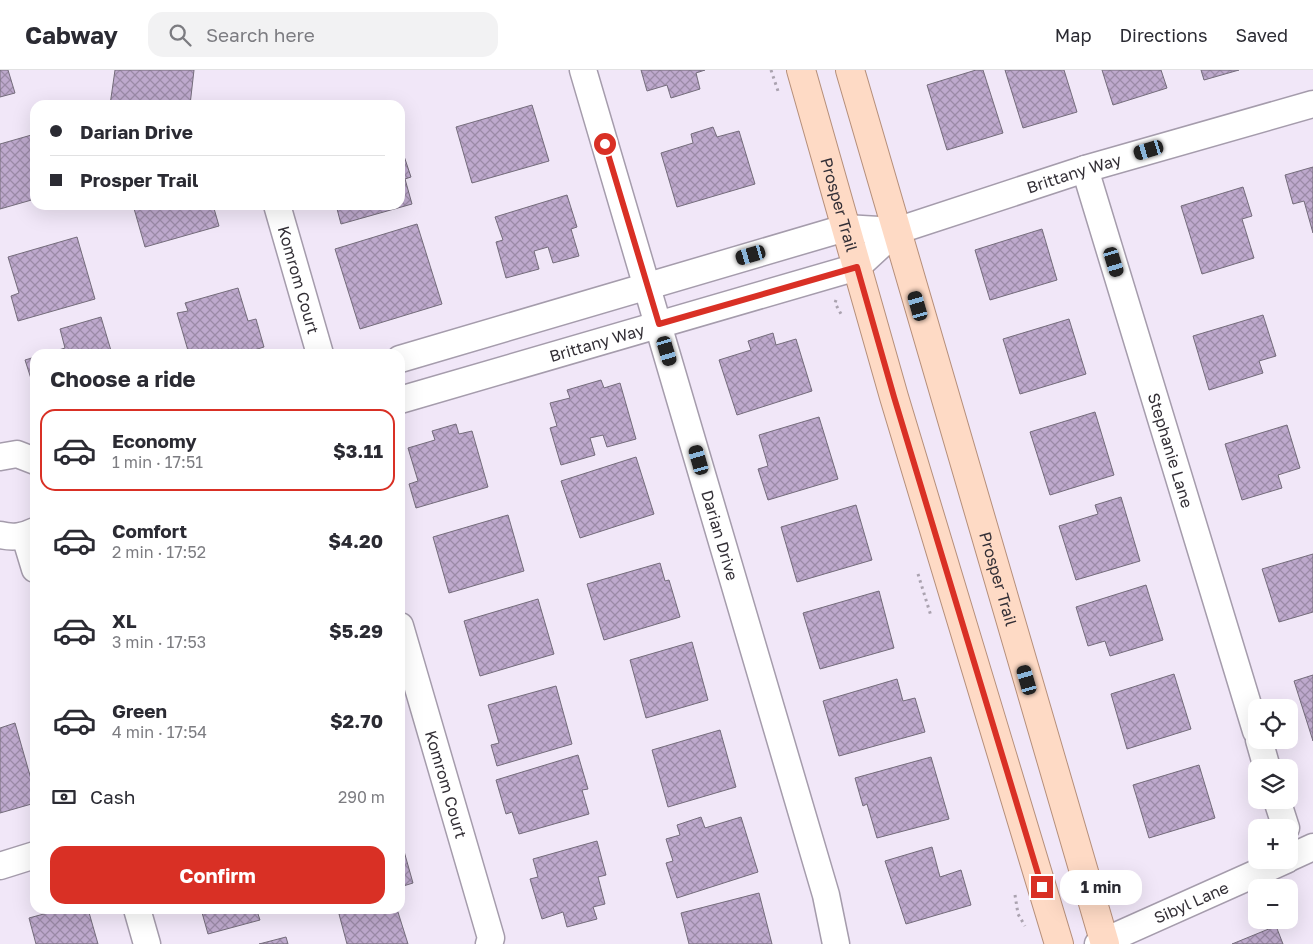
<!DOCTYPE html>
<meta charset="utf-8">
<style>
:root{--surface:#fff;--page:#f2f2f3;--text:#2b2b33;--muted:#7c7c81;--line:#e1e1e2;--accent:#d93025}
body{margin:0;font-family:"Golos Text",sans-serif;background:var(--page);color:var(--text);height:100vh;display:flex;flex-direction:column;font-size:19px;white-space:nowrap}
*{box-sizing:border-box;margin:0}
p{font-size:16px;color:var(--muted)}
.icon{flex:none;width:28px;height:28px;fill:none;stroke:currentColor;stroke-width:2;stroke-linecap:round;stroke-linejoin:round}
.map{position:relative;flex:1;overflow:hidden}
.side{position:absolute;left:30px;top:279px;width:375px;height:565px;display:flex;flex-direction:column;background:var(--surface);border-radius:15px;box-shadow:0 5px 20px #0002}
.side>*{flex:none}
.banner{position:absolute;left:30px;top:30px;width:375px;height:110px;border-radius:15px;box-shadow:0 5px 20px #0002;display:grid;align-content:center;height:110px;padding:0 20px;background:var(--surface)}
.buttons{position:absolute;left:1248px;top:629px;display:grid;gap:10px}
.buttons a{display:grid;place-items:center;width:50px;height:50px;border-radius:10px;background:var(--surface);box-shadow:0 5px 20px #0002;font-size:25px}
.end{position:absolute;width:22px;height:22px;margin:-11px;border:6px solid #d93025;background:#fff;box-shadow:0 0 0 2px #fff}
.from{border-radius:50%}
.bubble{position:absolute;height:35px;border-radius:15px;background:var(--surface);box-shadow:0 5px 20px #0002;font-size:16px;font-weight:700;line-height:35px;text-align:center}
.car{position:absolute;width:15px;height:30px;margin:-15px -8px;border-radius:6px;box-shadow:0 0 4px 1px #0007;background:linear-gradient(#222 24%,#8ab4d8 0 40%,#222 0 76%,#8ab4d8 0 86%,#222 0)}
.banner b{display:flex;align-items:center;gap:18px;height:48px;font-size:19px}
.banner b+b{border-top:1px solid var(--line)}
.banner i{width:12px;height:12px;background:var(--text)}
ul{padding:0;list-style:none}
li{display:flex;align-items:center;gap:15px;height:82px;margin:0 10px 8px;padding:0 10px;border:2px solid transparent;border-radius:15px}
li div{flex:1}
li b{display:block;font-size:19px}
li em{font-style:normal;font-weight:700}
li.active{border-color:var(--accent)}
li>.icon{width:45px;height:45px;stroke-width:1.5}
h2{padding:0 20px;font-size:22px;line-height:60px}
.pay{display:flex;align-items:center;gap:12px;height:55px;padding:0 20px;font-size:19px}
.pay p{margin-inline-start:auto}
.button{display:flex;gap:10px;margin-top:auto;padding:10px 20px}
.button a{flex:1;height:58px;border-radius:15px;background:var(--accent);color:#fff;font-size:20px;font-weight:700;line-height:58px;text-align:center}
header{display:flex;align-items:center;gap:30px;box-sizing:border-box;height:70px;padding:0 25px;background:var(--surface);border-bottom:1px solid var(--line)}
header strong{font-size:24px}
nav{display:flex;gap:28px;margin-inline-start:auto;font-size:18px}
.search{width:350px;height:45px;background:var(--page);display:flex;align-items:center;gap:12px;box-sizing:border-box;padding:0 18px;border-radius:15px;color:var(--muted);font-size:19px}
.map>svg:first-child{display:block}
.building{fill:url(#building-cross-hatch);stroke:#746c7b}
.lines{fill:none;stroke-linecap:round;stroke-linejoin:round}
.minor-casing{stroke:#a59cac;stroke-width:29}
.major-casing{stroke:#b68f7a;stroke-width:30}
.path{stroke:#aaa2af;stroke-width:3;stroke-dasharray:2.5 4;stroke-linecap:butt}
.minor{stroke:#fff;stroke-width:26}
.major{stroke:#fedac5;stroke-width:28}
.route{stroke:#d93025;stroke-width:6}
.labels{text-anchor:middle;stroke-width:4.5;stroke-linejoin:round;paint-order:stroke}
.street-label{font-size:16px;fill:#332f36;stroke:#fbf7fe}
</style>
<header>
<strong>Cabway</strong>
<div class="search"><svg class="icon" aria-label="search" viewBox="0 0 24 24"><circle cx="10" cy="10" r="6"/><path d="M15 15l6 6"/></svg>Search here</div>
<nav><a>Map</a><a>Directions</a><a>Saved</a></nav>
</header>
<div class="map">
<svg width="1313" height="874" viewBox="0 0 1313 874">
<defs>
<pattern id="building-cross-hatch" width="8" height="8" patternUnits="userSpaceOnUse" patternTransform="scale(1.25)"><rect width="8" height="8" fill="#bea9cd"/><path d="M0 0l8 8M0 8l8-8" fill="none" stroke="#9b8aa7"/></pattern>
</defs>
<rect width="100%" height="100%" fill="#f1e7f8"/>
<g class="building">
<path d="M0,0H8L15,23L0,27Z"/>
<path d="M115,0H194L190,35H110Z"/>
<path d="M641,0H705L696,3L700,19L671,28L667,15L647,21Z"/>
<path d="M976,0H983L1003,63L947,80L927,15Z"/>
<path d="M1005,0H1064L1077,42L1023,58Z"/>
<path d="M1102,0H1161L1167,18L1113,35Z"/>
<path d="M1201,0H1239L1204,10Z"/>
<path d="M532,35L549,91L472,113L456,57Z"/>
<path d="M713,57L717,67L739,61L755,114L677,137L661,83L693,73L691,64Z"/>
<path d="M35,64V129L0,139V74Z"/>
<path d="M400,74L411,107L405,109L412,134L341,154L336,135H400Z"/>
<path d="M1313,97V163L1304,131L1293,134L1285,105Z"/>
<path d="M1243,117L1252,146L1242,149L1254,188L1202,204L1181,136Z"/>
<path d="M567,125L577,157L571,159L579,186L553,193L548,177L534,181L539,199L506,208L496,172L503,170L495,147Z"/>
<path d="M133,135H213L219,156L145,177Z"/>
<path d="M417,154L442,234L360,259L335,179Z"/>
<path d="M1042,159L1057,210L990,230L975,180Z"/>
<path d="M77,167L95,229L18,251L11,226L19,223L8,187Z"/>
<path d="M238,218L248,251L256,249L264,277L241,284H189L177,243L188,241L185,233Z"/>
<path d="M1263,245L1276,286L1259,291L1263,303L1209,320L1193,266Z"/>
<path d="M101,247L112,284H46L65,278L60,259Z"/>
<path d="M1069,249L1086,304L1020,324L1003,269Z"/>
<path d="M773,263L776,275L796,269L812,321L737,345L719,290L751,280L748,271Z"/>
<path d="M35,287V318H34L25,290Z"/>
<path d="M601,310L604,318L620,313L636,369L607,377L603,365L590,368L595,385L561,395L550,358L557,356L550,333L570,328L567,320Z"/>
<path d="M1095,342L1114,405L1050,425L1030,362Z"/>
<path d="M819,347L838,409L768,430L758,399L768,396L759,365Z"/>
<path d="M456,354L459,364L472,361L488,417L416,438L409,414L418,411L408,378L435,370L432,361Z"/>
<path d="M1287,355L1300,398L1278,405L1282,418L1242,430L1225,374Z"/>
<path d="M636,387L654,444L580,468L561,411Z"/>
<path d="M1121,427L1140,491L1076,510L1059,456L1098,444L1095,435Z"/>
<path d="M856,435L872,490L797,512L781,457Z"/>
<path d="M508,445L524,501L449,523L433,467Z"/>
<path d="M1313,484V542L1279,552L1262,499Z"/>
<path d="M660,493L665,511L669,510L680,547L604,570L587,514Z"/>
<path d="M1146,515L1163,570L1110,586L1105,571L1088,576L1076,537Z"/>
<path d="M879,521L894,578L820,599L803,543Z"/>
<path d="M538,529L554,584L480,606L464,551Z"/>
<path d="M692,572L708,630L646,648L630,590Z"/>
<path d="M1174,604L1191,659L1127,679L1111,624Z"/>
<path d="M1313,605V671L1294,611Z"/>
<path d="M897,609L903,631L915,628L925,662L839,686L823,631Z"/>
<path d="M556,616L572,674L497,696L491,675L499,673L488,635Z"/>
<path d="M15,653L35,723V733L0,743V658Z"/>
<path d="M720,660L736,717L668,737L652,680Z"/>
<path d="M578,685L588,719L582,720L589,744L519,764L512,742L506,744L496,710Z"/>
<path d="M931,687L949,749L877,768L867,734L863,736L855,708Z"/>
<path d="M1199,695L1215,748L1149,768L1133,715Z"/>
<path d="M701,747L705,758L741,747L758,802L677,828L666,793L673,791L666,769L680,765L677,755Z"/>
<path d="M400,767L413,813L400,817Z"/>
<path d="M597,771L606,805L598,807L605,834L593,837L597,849L567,857L563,842L542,849L530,809L538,807L533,789Z"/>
<path d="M932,777L940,807L961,800L971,835L906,854L885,791Z"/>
<path d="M759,823L772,874H689L681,843Z"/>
<path d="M50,839H88L98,874H36L29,848L51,842Z"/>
<path d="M201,839H265L257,841L260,850L208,864Z"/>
<path d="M358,839H397L408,874H347L339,844Z"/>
<path d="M1276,856L1283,874H1232Z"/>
<path d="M286,867L288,874H259Z"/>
</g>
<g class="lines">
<g class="minor-casing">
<g id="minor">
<path id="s1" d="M583,0L826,825L836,874"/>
<path id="s2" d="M1085,99L1256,661"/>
<path id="s3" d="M277,135L320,284"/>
<path id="s4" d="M400,289L845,158L896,161L1085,99L1313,34"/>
<path id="s5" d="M400,330L857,197L896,161"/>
<path d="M0,387L17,384L35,391"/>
<path d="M0,465C13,468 23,467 35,461"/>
<path d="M25,466L35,499"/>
<path id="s6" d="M400,556L491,868L489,874"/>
<path d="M1259,670L1267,698"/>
<path d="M1277,730L1286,758"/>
<path d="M1289,788L1313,777"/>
<path d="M0,796L35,785"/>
<path d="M137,839L147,874"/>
<path id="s7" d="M1098,874L1286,790"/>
</g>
</g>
<g class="major-casing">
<g id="major">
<path id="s8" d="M801,0L894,327L1059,874"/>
<path id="s9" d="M850,0L1105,874"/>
</g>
</g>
<g class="path">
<path d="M771,0L778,21"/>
<path d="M836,230L835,233L841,244"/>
<path d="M918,504L931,546"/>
<path d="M1015,825L1018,844L1025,856"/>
</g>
<use href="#minor" class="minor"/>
<use href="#major" class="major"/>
</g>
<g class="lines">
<path class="route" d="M605,74L659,254L857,197L894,327L1042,817"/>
</g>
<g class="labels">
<g class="street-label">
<text dy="6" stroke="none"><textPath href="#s4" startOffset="702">Brittany Way</textPath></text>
<text dy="6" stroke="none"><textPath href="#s8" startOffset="140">Prosper Trail</textPath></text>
<text dy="6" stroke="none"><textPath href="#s3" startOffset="78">Komrom Court</textPath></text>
<text dy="6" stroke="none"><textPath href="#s5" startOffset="205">Brittany Way</textPath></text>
<text dy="6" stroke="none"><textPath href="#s2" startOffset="294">Stephanie Lane</textPath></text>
<text dy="6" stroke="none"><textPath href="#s1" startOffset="485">Darian Drive</textPath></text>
<text dy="6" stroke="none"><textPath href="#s9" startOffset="530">Prosper Trail</textPath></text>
<text dy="6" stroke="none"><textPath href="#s6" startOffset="165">Komrom Court</textPath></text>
<text dy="6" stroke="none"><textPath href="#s7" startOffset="102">Sibyl Lane</textPath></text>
</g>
</g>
</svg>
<div class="buttons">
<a><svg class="icon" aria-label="locate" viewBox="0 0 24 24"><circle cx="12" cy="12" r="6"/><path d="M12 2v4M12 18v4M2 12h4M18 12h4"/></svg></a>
<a><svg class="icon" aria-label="layers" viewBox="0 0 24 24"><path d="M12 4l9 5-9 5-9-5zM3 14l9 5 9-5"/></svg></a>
<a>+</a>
<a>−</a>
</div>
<i class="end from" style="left:605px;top:74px"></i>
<i class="end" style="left:1042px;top:817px"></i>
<div class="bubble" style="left:1060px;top:800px;width:82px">1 min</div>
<i class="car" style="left:1149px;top:80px;rotate:253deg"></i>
<i class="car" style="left:751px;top:185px;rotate:254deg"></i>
<i class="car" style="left:1114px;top:192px;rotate:163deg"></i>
<i class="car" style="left:918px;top:236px;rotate:344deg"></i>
<i class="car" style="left:667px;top:281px;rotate:163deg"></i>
<i class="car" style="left:699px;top:390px;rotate:344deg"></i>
<i class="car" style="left:1027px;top:610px;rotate:344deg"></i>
<div class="banner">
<b><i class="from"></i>Darian Drive</b>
<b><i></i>Prosper Trail</b>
</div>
<section class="side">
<h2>Choose a ride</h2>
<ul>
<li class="active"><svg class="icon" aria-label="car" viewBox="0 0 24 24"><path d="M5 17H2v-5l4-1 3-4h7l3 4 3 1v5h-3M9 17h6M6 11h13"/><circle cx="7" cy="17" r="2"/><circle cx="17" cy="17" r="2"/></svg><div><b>Economy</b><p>1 min · 17:51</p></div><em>$3.11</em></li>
<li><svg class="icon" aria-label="car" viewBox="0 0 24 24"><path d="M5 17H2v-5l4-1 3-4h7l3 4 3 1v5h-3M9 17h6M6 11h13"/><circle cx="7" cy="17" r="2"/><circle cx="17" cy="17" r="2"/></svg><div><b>Comfort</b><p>2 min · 17:52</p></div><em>$4.20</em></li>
<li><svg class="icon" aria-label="car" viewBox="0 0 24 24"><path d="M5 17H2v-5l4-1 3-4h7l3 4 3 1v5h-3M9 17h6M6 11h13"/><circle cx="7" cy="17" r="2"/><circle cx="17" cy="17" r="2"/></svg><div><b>XL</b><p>3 min · 17:53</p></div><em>$5.29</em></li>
<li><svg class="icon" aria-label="car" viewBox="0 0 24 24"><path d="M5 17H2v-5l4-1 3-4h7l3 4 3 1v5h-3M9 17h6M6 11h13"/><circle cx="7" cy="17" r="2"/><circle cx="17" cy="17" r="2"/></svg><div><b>Green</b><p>4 min · 17:54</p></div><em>$2.70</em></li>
</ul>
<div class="pay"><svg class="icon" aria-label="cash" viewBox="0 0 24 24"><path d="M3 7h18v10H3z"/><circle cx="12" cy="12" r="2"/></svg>Cash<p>290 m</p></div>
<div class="button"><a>Confirm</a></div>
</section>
</div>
